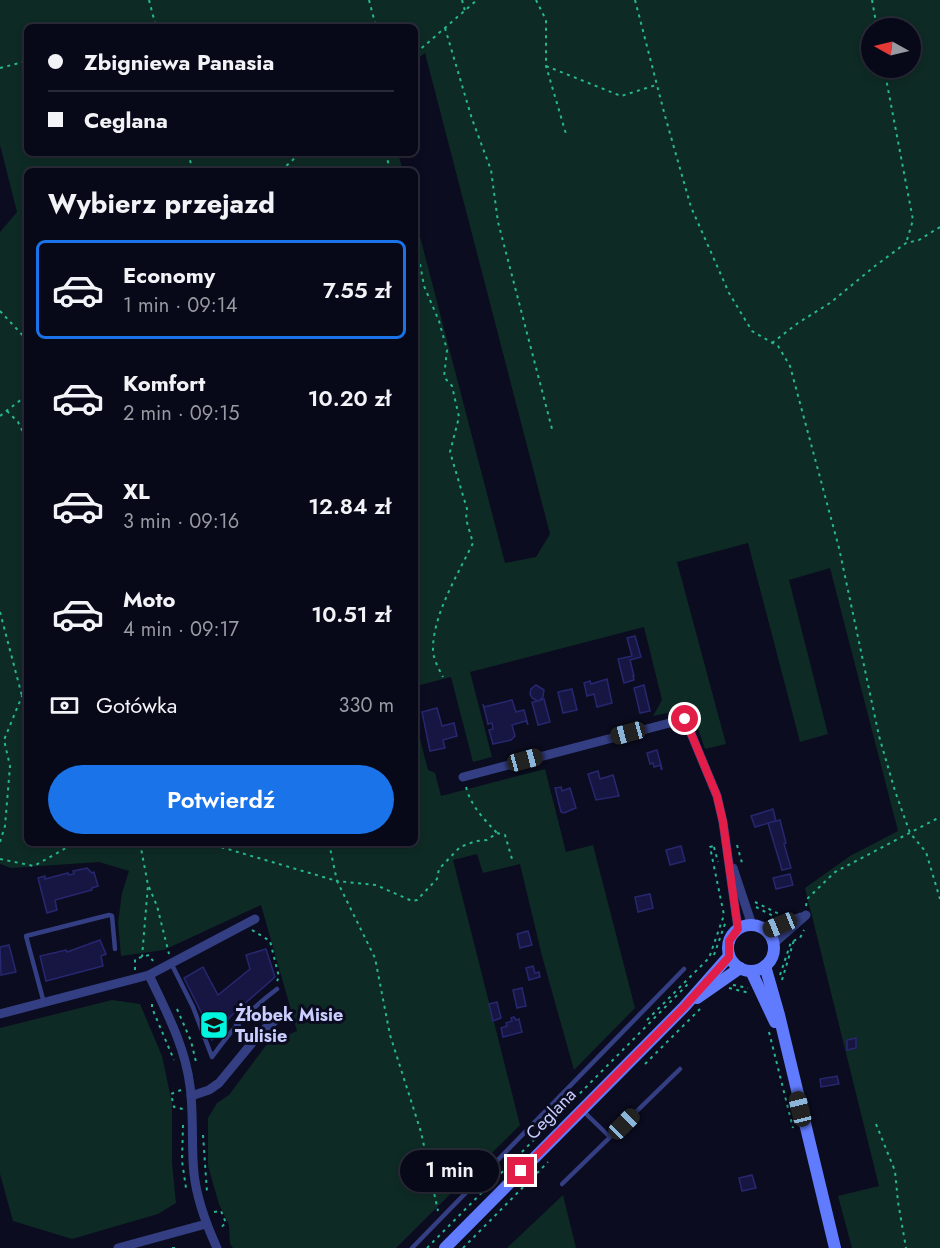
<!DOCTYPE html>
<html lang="pl">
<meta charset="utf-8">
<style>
:root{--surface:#080918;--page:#111221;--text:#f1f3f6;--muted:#989aa2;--line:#292a37;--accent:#1a73e8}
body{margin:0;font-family:Jost,sans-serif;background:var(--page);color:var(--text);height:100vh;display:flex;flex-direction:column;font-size:22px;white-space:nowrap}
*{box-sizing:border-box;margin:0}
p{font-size:20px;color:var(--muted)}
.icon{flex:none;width:33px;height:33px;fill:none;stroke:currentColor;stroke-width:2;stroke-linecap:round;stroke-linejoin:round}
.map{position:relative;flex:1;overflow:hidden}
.side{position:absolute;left:24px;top:168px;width:394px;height:678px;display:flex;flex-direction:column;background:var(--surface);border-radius:9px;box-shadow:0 3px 9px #0003,0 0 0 2px var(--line)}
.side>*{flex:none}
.top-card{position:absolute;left:24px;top:24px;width:394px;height:132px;border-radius:9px;box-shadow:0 3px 9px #0003,0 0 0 2px var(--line);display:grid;align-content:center;height:132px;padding:0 24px;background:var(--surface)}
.needle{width:39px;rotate:278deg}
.tools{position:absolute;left:861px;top:18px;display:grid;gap:12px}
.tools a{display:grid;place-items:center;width:60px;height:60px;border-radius:50%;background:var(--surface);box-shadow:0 3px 9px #0003,0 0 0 2px var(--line);font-size:30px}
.end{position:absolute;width:27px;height:27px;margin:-14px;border:8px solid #e11d48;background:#fff;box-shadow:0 0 0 3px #fff}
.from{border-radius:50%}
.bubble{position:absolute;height:42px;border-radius:21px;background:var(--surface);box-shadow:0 3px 9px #0003,0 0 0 2px var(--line);font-size:20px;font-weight:600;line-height:42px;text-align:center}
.car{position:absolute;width:18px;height:36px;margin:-18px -9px;border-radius:8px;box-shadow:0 0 4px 2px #0007;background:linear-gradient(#222 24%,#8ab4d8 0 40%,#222 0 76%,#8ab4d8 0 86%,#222 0)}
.top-card b{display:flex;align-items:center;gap:21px;height:57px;font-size:22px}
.top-card b+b{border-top:2px solid var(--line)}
.top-card i{width:15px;height:15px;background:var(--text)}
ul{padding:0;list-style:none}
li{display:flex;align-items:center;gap:18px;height:99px;margin:0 12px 9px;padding:0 12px;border:3px solid transparent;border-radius:9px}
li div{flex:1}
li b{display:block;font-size:22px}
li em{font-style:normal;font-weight:600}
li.active{border-color:var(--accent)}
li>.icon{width:54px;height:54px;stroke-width:1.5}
h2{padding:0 24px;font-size:27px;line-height:72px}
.pay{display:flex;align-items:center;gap:15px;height:66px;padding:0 24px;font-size:22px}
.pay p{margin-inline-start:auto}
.cta{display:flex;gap:12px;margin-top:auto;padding:12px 24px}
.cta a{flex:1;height:69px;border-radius:36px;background:var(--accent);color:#fff;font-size:24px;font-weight:600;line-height:69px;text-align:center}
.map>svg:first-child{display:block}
.green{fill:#0e2a24;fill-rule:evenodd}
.building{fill:#171642;stroke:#272770;stroke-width:1.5}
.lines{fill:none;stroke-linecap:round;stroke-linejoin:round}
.path{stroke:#26b793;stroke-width:2;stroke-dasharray:3 4.5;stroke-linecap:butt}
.lane{stroke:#333f82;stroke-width:4.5}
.street{stroke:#333f82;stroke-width:9}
.secondary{stroke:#617bff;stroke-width:12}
.route{stroke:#e11d48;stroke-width:8}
.labels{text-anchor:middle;stroke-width:6;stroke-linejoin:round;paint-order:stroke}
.poi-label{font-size:18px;font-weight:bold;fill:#caceff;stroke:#0b0c20;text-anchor:start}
.street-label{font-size:18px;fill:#caceff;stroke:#0b0c20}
</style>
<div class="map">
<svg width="940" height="1248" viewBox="0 0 940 1248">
<rect width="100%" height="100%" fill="#0b0c20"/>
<g class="green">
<path d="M0,0H940V1248H852L838,1196L879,1186L805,888L850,856L898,831L830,568L789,580L828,734L800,742L748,543L677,562L726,744L705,749L691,708L653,716L662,700L644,627L470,672L492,757L473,762L451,677L416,686V221L505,563L536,557L550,534L425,53L416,60V27H27V153H398L403,171H27V843H416V723L428,770L435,773L441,796L545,769L566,852L593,845L635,1008L574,1070L542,956L520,864L483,873L477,854L453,860L520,1125L396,1248H233L230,1244L229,1225L219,1204L208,1166V1118L217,1103L229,1095L267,1044L297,1031L261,905L164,950L121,956L118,923L122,893L129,871L99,862L11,868L0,864V232L17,212L0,145ZM872,28H910V68H872Z"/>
<path d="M112,1000L140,1004L162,1056L172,1103V1163L176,1203L158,1214L72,1239L13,1221L0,1174V1028Z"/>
<path d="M563,1195L576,1248H507Z"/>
</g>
<g class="building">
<path d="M635,636L641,657L630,660L634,676H633L634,680L624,683L618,659L632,656L627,638Z"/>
<path d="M607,679L612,703L597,707L594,694L587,696L584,683L590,681L591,684Z"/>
<path d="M536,685L544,690L543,697L540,700L544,699L550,722L538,725L532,702L538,701L532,698L530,694L531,689Z"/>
<path d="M644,685L650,711L640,713L634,688Z"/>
<path d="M572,689L577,710L563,713L558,692Z"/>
<path d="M512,700L516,712L524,710L528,725L526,721L512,725L515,736L511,740L493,744L489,730L493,729L492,723L488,724L483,704L484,707Z"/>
<path d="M437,708L442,726L454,723L457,736L443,740L445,748L430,751L422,712Z"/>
<path d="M657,750L662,769H661V765L654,767L653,763L650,764L647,753Z"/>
<path d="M598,771L600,779L613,775L619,796L596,800L588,774Z"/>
<path d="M561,787L562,791L570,788L576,808L564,813L561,812L555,788Z"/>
<path d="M773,809L776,821L755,827L751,816Z"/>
<path d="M780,820L786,843L784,844L791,868L782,870L768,823Z"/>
<path d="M681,846L685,861L670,865L666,850Z"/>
<path d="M87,868L92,873L94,872L98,886L92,888V890L55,900L57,910L47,913L38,878L45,876V879L68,873L69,875L74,874L73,871Z"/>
<path d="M790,874L793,885L776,889L773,878Z"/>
<path d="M650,894L653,908L638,912L635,897Z"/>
<path d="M528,931L532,945L520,948L517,934Z"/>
<path d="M100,940L106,954L101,956L103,966L46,981L40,956L66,950L67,952Z"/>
<path d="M9,945L16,972L1,975L0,947Z"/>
<path d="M266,949L275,977L231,1016L212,1040L207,1024L184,978L203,967L218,995L250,969L246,955Z"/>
<path d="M533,966L535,973L539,972L540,977L529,980L526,968Z"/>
<path d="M522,988L526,1006L517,1008L513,990Z"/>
<path d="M497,1002L501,1018L493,1021L489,1004Z"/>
<path d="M514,1017L516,1020L519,1019L522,1032L503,1037L501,1028L507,1026L506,1023L512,1021L511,1018Z"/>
<path d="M856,1038V1048L847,1050V1040Z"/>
<path d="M837,1076L839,1084L821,1087L820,1079Z"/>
<path d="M752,1175L756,1188L742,1191L739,1178Z"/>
</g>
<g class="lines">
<g class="path">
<path d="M149,0L156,27"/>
<path d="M369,0L376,27"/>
<path d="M462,0L465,11"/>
<path d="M536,0L546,20V66L566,134"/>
<path d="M635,0L665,116L691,207L729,293L752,331L778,346L790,366L839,548L879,736L895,791L910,833L926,852L940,899"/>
<path d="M872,0L877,28"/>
<path d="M445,28L472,119L491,170L498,222L552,429"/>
<path d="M416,53L477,0"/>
<path d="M546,66L621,96L656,85"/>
<path d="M0,68L27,61"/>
<path d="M884,68L913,220L906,243"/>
<path d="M188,153L193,171"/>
<path d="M386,153L390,171"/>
<path d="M281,171L300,153"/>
<path d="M416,242L424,286L439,321L447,350L444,377L452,386L459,417L450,452L467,509L466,519L473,543C458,574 432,616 433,651C434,661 439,669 443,677"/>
<path d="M0,311L27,340"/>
<path d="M772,343L798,323L830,303L875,266L906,243L919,240L940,227"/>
<path d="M7,411L18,422L27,440"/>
<path d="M0,416L27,395"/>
<path d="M0,612L22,696"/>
<path d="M466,787C471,806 483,818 497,833"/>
<path d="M0,842L5,826L10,766L4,740L22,696H27"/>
<path d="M140,843L148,885L142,957"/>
<path d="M207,843L337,881L375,958L390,1035L421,1132L438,1211"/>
<path d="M329,843L337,881L376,885L412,901L417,900L437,879L439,869L460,847L476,841L487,840L497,833L505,835L512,859"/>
<path d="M737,845L742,863"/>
<path d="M714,847L718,862"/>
<path d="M0,859L34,866L75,843"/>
<path d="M149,887L157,906L169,954"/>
<path d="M755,902L779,914"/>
<path d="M806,906L807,899L835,872L940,817"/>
<path d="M756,907L775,917"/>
<path d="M252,930L270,941L279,977L277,981"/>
<path d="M714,955L726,921"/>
<path d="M135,970V959L149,955L153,961"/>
<path d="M780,975L791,942L800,938L804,930"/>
<path d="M782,980L794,940"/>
<path d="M733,985L748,988"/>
<path d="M729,988L750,993"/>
<path d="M152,1004V1008L174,1060"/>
<path d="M177,1009L191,1041L196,1062"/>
<path d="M647,1020L709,958L724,915L710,847L717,845"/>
<path d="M769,1032L793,1128"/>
<path d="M645,1064L700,1009"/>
<path d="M181,1090L171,1094L174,1107L183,1109"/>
<path d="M876,1124L895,1171L898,1202L906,1248"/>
<path d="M183,1125L182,1161L186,1188"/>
<path d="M203,1135L207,1192"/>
<path d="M214,1212L221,1211L226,1223L219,1229"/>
<path d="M172,1248H178"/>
<path d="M427,1248L689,983"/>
<path d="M463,1248L548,1162"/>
</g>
<g class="lane">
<path d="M171,963L193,1007L212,1057C232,1029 249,1010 277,989"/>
<path d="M44,1003L26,936L109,915L112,916L115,949"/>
<path d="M236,1024L254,1040"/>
<path d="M582,1110L610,1137"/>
<path d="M562,1184L680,1069"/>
<path d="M412,1248L684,969"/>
</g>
<g class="street">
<path d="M463,777L685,719L717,796L723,822L738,929"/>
<path d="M733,868L752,925"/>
<path d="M766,930L801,917"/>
<path d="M773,944L806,915"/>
<path d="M149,975C166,1011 185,1046 190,1086C194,1115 191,1145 194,1174C197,1200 206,1224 217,1248"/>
<path d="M0,1014L149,975L255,919"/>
<path d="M191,1096L209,1090L219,1083L261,1032L278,1018"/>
<path d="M118,1248L206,1224"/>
</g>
<g class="secondary">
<circle cx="751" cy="948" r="23"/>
<path d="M765,966L779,1015L835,1248"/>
<path d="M751,971L775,1022"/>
<path d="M697,998L740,968"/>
<path d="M445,1248L684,1007L729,956"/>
</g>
</g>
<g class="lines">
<path class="route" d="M521,1171L684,1007L729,957V941L738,929L723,822L717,796L685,719"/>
</g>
<defs>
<g id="school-square" transform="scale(1.5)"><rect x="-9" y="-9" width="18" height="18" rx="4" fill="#00f5df" stroke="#0b0c20"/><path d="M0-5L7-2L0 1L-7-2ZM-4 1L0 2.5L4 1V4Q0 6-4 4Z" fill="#111"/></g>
</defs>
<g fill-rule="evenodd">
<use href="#school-square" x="214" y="1025"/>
</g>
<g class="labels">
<g class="poi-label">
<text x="235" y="1021">Żłobek Misie<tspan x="235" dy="21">Tulisie</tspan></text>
</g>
<g class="street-label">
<text transform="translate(551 1114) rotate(-46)" y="6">Ceglana</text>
</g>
</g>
</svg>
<div class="tools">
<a><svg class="needle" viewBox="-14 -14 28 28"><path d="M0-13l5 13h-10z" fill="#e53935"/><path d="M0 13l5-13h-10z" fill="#989aa2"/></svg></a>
</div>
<i class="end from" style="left:685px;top:719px"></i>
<i class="end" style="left:521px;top:1171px"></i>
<div class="bubble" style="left:400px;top:1150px;width:99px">1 min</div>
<i class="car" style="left:628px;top:733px;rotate:255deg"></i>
<i class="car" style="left:525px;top:760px;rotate:75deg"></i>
<i class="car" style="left:780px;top:925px;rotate:248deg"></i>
<i class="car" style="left:800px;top:1109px;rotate:346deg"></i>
<i class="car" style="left:624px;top:1124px;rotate:45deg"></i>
<div class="top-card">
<b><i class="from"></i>Zbigniewa Panasia</b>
<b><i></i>Ceglana</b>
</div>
<section class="side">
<h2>Wybierz przejazd</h2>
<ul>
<li class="active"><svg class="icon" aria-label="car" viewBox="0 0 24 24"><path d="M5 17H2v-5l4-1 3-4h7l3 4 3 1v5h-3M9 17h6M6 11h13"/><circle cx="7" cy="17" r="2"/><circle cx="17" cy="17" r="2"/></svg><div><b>Economy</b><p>1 min · 09:14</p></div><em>7.55 zł</em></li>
<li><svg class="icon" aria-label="car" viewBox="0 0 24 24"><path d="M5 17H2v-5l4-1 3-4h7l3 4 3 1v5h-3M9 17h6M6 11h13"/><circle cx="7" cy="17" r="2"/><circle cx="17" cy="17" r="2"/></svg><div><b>Komfort</b><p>2 min · 09:15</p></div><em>10.20 zł</em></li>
<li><svg class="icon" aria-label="car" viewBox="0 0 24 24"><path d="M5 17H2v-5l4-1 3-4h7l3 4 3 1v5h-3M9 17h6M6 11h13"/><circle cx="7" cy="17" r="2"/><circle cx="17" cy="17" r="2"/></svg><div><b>XL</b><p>3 min · 09:16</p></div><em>12.84 zł</em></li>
<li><svg class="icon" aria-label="car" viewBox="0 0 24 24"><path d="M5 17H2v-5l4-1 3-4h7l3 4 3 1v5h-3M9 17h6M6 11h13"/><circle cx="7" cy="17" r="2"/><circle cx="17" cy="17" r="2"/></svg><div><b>Moto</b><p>4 min · 09:17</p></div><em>10.51 zł</em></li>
</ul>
<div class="pay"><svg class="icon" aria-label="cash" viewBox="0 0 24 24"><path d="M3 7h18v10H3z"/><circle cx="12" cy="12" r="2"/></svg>Gotówka<p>330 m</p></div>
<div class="cta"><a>Potwierdź</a></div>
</section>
</div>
